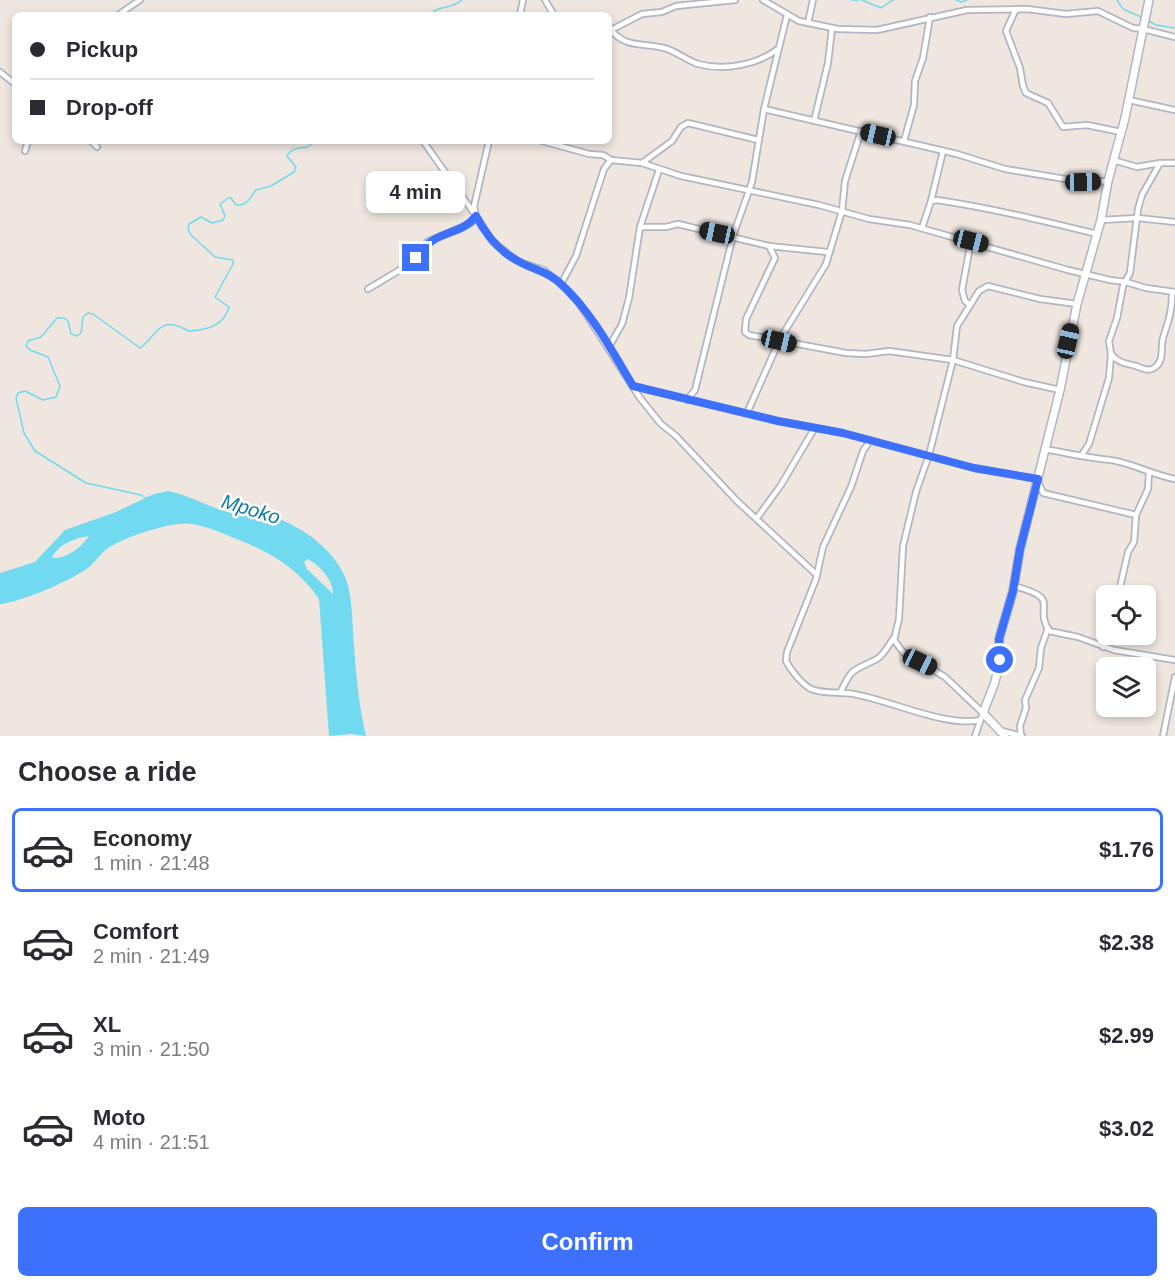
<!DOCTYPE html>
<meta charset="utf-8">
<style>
:root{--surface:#fff;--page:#f7f7f7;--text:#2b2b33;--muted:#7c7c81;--line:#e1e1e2;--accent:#3d71fd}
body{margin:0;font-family:Arial,sans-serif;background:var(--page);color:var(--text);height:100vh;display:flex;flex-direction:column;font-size:22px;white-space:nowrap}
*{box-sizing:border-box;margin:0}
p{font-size:20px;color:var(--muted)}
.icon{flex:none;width:33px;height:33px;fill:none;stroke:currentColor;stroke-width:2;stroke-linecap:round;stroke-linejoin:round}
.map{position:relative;height:736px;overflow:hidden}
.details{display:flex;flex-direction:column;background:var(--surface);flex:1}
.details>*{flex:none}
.top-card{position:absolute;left:12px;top:12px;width:600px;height:132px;border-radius:9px;box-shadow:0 3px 9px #0003;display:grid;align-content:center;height:132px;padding:0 18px;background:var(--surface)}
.buttons{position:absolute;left:1096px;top:585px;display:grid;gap:12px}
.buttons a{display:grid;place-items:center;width:60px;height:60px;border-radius:9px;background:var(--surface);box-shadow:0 3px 9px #0003;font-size:30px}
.end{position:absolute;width:27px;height:27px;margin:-14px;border:8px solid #3d71fd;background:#fff;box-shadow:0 0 0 3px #fff}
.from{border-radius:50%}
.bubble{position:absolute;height:42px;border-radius:9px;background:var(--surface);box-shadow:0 3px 9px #0003;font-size:20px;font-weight:700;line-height:42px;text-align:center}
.car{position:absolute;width:18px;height:36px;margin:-18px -9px;border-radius:8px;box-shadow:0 0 4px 2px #0007;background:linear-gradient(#222 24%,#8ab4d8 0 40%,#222 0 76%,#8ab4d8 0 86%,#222 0)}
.top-card b{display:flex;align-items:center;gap:21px;height:57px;font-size:22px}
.top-card b+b{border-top:2px solid var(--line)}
.top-card i{width:15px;height:15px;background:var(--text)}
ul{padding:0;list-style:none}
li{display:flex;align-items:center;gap:18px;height:84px;margin:0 12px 9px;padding:0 6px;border:3px solid transparent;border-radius:9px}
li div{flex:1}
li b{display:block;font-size:22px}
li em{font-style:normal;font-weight:700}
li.current{border-color:var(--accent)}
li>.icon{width:54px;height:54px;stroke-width:1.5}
h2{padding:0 18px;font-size:27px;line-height:72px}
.button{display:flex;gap:12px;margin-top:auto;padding:12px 18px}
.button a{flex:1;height:69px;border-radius:9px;background:var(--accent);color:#fff;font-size:24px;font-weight:700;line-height:69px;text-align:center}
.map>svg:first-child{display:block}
.water{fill:#71daf1;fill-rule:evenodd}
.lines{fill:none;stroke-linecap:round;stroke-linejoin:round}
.stream{stroke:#71daf1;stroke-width:1.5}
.street-casing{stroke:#b2b6c0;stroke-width:8}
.secondary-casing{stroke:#b2b6c0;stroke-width:10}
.street{stroke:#fff;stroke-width:4.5}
.secondary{stroke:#fff;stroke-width:7}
.route{stroke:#3d71fd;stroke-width:8}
.labels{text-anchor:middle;stroke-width:5;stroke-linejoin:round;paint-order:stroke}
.water-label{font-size:20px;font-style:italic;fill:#0b7ba2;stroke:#fff}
</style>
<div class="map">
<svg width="1175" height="736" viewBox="0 0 1175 736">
<rect width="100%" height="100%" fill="#eee6df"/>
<path class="water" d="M168,491C191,496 208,507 228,512C241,516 257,512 269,516C300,524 336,550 347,582C353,602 352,625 354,645C356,676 359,706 366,736L351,734L329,736L319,599C298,569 272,553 239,540C224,534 207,526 191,524C174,520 122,538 108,548C99,554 95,564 85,570C67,582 21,602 0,604V573L35,562L65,530L116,512L154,494ZM89,536C81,548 66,559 52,558C58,544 75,538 89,536ZM308,559C320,566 333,579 333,594L307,569L304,562Z"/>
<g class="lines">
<g class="stream">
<path d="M851,0H859"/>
<path d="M862,0L881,8L893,0"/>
<path d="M956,0L961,2L967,0"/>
<path d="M1117,0L1123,9L1143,18"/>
<path d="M434,15V11C444,5 451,9 462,0"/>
<path d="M1147,20L1156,25L1175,28"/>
<path d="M147,499L141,495L86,483L35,451L24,433L16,398L18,393L25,391L43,400L56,397L60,386L48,357L30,350L26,346L28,341L41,337L57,318H64L68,321L71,334L77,336L81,333L83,317L88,313L93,314L140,348C157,336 160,313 188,331C207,330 224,326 229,307L215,297L233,264V260L215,257L191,235L188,230L189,224L201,217L212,223L223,220L225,216L220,204L228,198H231L236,205C248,206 249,198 256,190L271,186L294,172L296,167L287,156C291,148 299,148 308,147L314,141"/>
</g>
<g class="street-casing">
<g id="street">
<path d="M545,0L554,15"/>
<path d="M763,0L799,21L838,29L877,30L967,10L1027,9L1066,14L1098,11L1133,28L1143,29L1175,37"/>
<path d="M1016,9L1006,31L1020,68L1023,86L1026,93L1048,103L1063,127L1087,125L1121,132"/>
<path d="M118,15L140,0"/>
<path d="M520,15L523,0"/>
<path d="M808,23L813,0"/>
<path d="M609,28C626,49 640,42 664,48C676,51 686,60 698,64C724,71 757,65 778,49"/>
<path d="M611,30L642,14L662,12L676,6L735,0"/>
<path d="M0,72L15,84"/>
<path d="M1129,100L1175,110"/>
<path d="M764,109L957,154L1005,169L1083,182L1108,181"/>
<path d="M814,121L828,63L832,28"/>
<path d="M91,141L97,147"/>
<path d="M489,141L474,206L476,216L493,242L519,262L544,270L561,284L579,303L640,398L661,424L676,436L737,501L817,575"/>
<path d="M542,141L589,154L603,155L611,160L642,163L681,176L819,205L869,219L910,225L1068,270L1110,280L1126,282L1146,288L1175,292"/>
<path d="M904,141L914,105L915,81L923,58L930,17"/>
<path d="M25,151L28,141"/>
<path d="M1113,160L1137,167L1160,163"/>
<path d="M642,163L672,141L681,127L688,123L758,140"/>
<path d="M931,201L943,151"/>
<path d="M1101,220L1138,218L1175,222"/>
<path d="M640,227H666L678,224L769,246L827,252"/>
<path d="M922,228L931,201L937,200C991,208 1044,221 1097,234"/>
<path d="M769,246L775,258L746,319L745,332L749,335L846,353L866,354L889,351L953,360L1024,382L1060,390"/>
<path d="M561,284L576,256L604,169L611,160"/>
<path d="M368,289L408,265L427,242L471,223L476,216L423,141"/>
<path d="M970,305L965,301L962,290L971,241"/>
<path d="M609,347L622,324L629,298L640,227L659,170"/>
<path d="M1111,354C1118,363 1125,363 1136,366C1142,368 1148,372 1154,368C1165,361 1160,349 1163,338C1169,319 1172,312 1172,292"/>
<path d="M633,386L778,421L843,433L974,468L1037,479L1043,493L1136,515"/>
<path d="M687,400L695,390L733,236L752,182L764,109L787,15"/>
<path d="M747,413L780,339L826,264L842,211L845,181L861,131"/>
<path d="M870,441L863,451L851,487L823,547L816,579L787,652L786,661C791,671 802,684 811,689C823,694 840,692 853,694C887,699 947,728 980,720"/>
<path d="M1044,449C1067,453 1088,458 1110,460C1129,462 1153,475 1175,479"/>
<path d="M1081,456L1089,444L1109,378L1111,354L1109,341L1117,318L1123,286L1130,273L1138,209L1142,195L1160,163H1175"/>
<path d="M757,518L781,485L814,429"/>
<path d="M1014,586C1063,599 1033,605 1049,631L1078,637L1114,650L1175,660"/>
<path d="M1118,596L1128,552L1134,542L1136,515L1148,489L1149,473"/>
<path d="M1103,647L1107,627"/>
<path d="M840,693C853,666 852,672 877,659C885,654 889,644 895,636"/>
<path d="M1002,731L1022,736"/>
<path d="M975,736L983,713L945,677L903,652L894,640L899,619L903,546L916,492L929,455L953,360L957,326L979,291L988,286L1040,299L1077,304"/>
<path d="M1021,736L1020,726L1026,708L1025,700L1039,668L1041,648L1048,628"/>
<path d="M1163,736L1175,677"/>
</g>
</g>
<g class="secondary-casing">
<path id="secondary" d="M1005,736L983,713L995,682L1000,660L999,639L1013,591L1020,549L1060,390L1077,304L1101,220L1108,181L1125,118L1149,0"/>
</g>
<use href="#street" class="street"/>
<use href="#secondary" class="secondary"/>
</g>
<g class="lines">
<path class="route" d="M416,258C434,228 459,238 476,216C486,235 499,252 520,262C536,271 545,270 560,283C591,311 612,351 633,386L778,421L843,433L974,468L1038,479L1020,549L1013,591L999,639L1000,660"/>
</g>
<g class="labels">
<g class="water-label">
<text transform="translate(251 509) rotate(17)" y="7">Mpoko</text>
</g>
</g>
</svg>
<div class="buttons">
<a><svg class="icon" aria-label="locate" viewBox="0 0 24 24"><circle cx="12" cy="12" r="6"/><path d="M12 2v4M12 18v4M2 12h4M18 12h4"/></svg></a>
<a><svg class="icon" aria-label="layers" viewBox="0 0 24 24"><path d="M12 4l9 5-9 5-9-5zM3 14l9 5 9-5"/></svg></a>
</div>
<i class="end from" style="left:1000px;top:660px"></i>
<i class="end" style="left:416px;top:258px"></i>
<div class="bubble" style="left:366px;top:171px;width:99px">4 min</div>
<i class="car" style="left:878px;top:135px;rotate:283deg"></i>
<i class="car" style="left:1083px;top:182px;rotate:89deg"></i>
<i class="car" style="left:717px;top:233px;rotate:282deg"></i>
<i class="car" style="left:971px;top:241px;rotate:104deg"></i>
<i class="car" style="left:779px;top:341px;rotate:103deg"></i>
<i class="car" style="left:1068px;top:341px;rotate:13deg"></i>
<i class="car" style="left:920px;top:662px;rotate:115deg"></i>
<div class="top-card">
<b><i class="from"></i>Pickup</b>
<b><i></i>Drop-off</b>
</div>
</div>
<section class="details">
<h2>Choose a ride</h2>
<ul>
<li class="current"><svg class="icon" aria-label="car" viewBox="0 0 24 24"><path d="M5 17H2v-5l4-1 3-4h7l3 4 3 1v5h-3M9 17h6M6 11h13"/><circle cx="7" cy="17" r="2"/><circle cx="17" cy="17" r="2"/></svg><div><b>Economy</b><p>1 min · 21:48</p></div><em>$1.76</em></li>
<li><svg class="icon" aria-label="car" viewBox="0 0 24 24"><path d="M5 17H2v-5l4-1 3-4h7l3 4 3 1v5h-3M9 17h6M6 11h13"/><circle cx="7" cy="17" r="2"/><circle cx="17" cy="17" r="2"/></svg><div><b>Comfort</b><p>2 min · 21:49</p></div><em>$2.38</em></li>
<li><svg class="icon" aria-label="car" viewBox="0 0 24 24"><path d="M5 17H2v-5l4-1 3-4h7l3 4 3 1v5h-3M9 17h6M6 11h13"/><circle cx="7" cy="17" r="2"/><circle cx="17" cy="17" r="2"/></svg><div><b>XL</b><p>3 min · 21:50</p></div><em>$2.99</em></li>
<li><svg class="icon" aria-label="car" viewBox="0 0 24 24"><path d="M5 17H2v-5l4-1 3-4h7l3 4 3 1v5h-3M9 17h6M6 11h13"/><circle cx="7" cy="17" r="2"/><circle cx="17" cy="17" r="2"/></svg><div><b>Moto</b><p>4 min · 21:51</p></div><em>$3.02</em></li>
</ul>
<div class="button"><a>Confirm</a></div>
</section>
